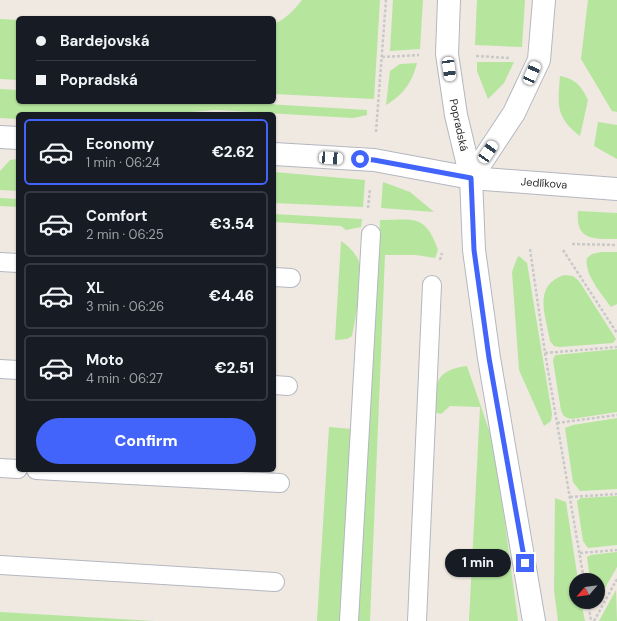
<!DOCTYPE html>
<meta charset="utf-8">
<style>
:root{--surface:#171b24;--page:#242831;--text:#f1f3f6;--muted:#9ea1a6;--line:#363941;--accent:#4264fb}
body{margin:0;font-family:"DM Sans",sans-serif;background:var(--page);color:var(--text);height:100vh;display:flex;flex-direction:column;font-size:15px;white-space:nowrap}
*{box-sizing:border-box;margin:0}
p{font-size:13px;color:var(--muted)}
.icon{flex:none;width:22px;height:22px;fill:none;stroke:currentColor;stroke-width:2;stroke-linecap:round;stroke-linejoin:round}
.map{position:relative;flex:1;overflow:hidden}
.sheet{position:absolute;left:16px;top:112px;width:260px;height:360px;display:flex;flex-direction:column;background:var(--surface);border-radius:6px;box-shadow:0 1px 3px #0004}
.sheet>*{flex:none}
.guide{position:absolute;left:16px;top:16px;width:260px;height:88px;border-radius:6px;box-shadow:0 1px 3px #0004;display:grid;align-content:center;height:88px;padding:0 20px;background:var(--surface)}
.needle{width:26px;rotate:242deg}
.buttons{position:absolute;left:569px;top:573px;display:grid;gap:8px}
.buttons a{display:grid;place-items:center;width:36px;height:36px;border-radius:50%;background:var(--surface);box-shadow:0 1px 3px #0004;font-size:20px}
.end{position:absolute;width:18px;height:18px;margin:-9px;border:5px solid #4264fb;background:#fff;box-shadow:0 0 0 2px #fff}
.from{border-radius:50%}
.bubble{position:absolute;height:28px;border-radius:14px;background:var(--surface);box-shadow:0 1px 3px #0004;font-size:13px;font-weight:800;line-height:28px;text-align:center}
.car{position:absolute;width:12px;height:24px;margin:-12px -6px;border-radius:5px;box-shadow:0 0 3px 1px #0007;background:linear-gradient(#fff 24%,#345 0 40%,#fff 0 76%,#345 0 86%,#fff 0)}
.guide b{display:flex;align-items:center;gap:14px;height:38px;font-size:15px}
.guide b+b{border-top:1px solid var(--line)}
.guide i{width:10px;height:10px;background:var(--text)}
ul{padding:7px 0 0;list-style:none}
li{display:flex;align-items:center;gap:12px;height:66px;margin:0 8px 6px;padding:0 12px;border:2px solid var(--line);border-radius:6px}
li div{flex:1}
li b{display:block;font-size:15px}
li em{font-style:normal;font-weight:800}
li.on{border-color:var(--accent)}
li>.icon{width:36px;height:36px;stroke-width:1.5}
.cta{display:flex;gap:8px;margin-top:auto;padding:8px 20px}
.cta a{flex:1;height:46px;border-radius:24px;background:var(--accent);color:#fff;font-size:16px;font-weight:800;line-height:46px;text-align:center}
.map>svg:first-child{display:block}
.green{fill:#b6e59e}
.lines{fill:none;stroke-linecap:round;stroke-linejoin:round}
.service-casing{stroke:#b4b7c1;stroke-width:20}
.minor-casing{stroke:#b4b7c1;stroke-width:24}
.tertiary-casing{stroke:#b4b7c1;stroke-width:24}
.path{stroke:#c9c9c9;stroke-width:2.5;stroke-dasharray:3 2;stroke-linecap:butt}
.service{stroke:#fff;stroke-width:18}
.minor{stroke:#fff;stroke-width:22}
.tertiary{stroke:#fff;stroke-width:22}
.route{stroke:#4264fb;stroke-width:5}
.labels{text-anchor:middle;stroke-width:3.5;stroke-linejoin:round;paint-order:stroke}
.street-label{font-size:11px;fill:#2e2e2e;stroke:#fff}
</style>
<div class="map">
<svg width="617" height="621" viewBox="0 0 617 621">
<rect width="100%" height="100%" fill="#efe9e1"/>
<g class="green">
<path d="M302,0H380L374,99L274,94V24C286,19 294,10 302,0Z"/>
<path d="M393,0H423L420,49L390,51Z"/>
<path d="M477,0H525L522,47L475,45Z"/>
<path d="M588,0H617V112L612,111L581,59Z"/>
<path d="M0,19L18,20V80L0,79Z"/>
<path d="M477,62H514L504,83L488,99L477,71Z"/>
<path d="M417,63C412,82 404,94 386,105L390,71L400,64Z"/>
<path d="M560,76C575,79 581,85 588,100L580,136C555,117 558,104 560,76Z"/>
<path d="M0,89L18,90V102H232L367,110V115L353,118L216,110L165,114H18V119L0,118Z"/>
<path d="M598,122L617,125V159L594,146Z"/>
<path d="M18,159V191L0,190V171L10,160Z"/>
<path d="M274,172L365,180L363,207L274,203Z"/>
<path d="M383,182L410,192L434,212L381,208Z"/>
<path d="M0,198L18,199V207L0,206Z"/>
<path d="M578,211L617,213V239C595,239 575,241 578,211Z"/>
<path d="M274,214L362,219L361,227L346,230L341,226L274,222Z"/>
<path d="M380,220C414,220 425,213 438,250L435,258L416,255H385L370,621H354L367,416L379,254Z"/>
<path d="M341,241C348,246 356,253 359,262C364,275 355,322 352,336L347,339L335,340Z"/>
<path d="M601,252H617V304L611,307C602,294 584,275 587,258L592,254Z"/>
<path d="M519,256L527,263L552,414L551,421L544,426L519,370L512,272L517,258Z"/>
<path d="M564,275L573,276L579,281L616,339L613,343L559,347L554,346L550,341C546,315 532,286 564,275Z"/>
<path d="M617,349V412L572,419C565,418 563,416 561,410L553,361L554,357L556,355Z"/>
<path d="M467,366L491,436L500,486L518,621H469L480,407L450,406L441,414L433,412C435,384 435,370 467,366Z"/>
<path d="M617,418V489L580,491L573,482L565,428L573,425Z"/>
<path d="M329,427L352,429L340,621H317Z"/>
<path d="M617,496V545L588,548L583,541L577,501L581,498Z"/>
<path d="M555,498L566,502L578,580H576V602H581L585,621H558L554,590Z"/>
<path d="M617,552V567L598,600V580H590L587,557L591,555Z"/>
<path d="M616,590L617,621H599Z"/>
<path d="M0,612L154,621H0Z"/>
</g>
<g class="lines">
<g class="service-casing">
<g id="service">
<path d="M0,262L18,263"/>
<path d="M274,277L291,278"/>
<path d="M0,369L18,370"/>
<path d="M274,385L288,386"/>
<path d="M0,468L18,469"/>
<path d="M36,470L280,483"/>
<path d="M0,565L275,582"/>
<path d="M349,621L371,234"/>
<path d="M417,621L432,285"/>
</g>
</g>
<g class="minor-casing">
<g id="minor">
<path d="M0,137L18,138"/>
<path d="M274,154L374,160L471,178L617,189"/>
</g>
</g>
<g class="tertiary-casing">
<g id="tertiary">
<path d="M449,0L447,54L456,115L471,178L474,250L489,358L534,621"/>
<path d="M471,178L514,113L539,60L544,0"/>
</g>
</g>
<g class="path">
<path d="M476,56L509,58"/>
<path d="M382,57L419,55"/>
<path d="M376,132L386,0"/>
<path d="M368,208L370,189"/>
<path d="M572,244L617,245"/>
<path d="M530,249L545,353L584,580"/>
<path d="M563,250L617,333"/>
<path d="M440,260L442,253"/>
<path d="M545,353L617,347"/>
<path d="M557,423L617,415"/>
<path d="M570,497L617,494"/>
<path d="M580,553L617,550"/>
<path d="M588,602L591,621"/>
<path d="M594,621L617,579"/>
</g>
<use href="#service" class="service"/>
<use href="#minor" class="minor"/>
<use href="#tertiary" class="tertiary"/>
</g>
<g class="lines">
<path class="route" d="M360,159L374,160L471,178L474,250L489,358L525,563"/>
</g>
<g class="labels">
<g class="street-label">
<text transform="translate(459 125) rotate(78)" y="4">Popradská</text>
<text transform="translate(544 183) rotate(4)" y="4">Jedlíkova</text>
</g>
</g>
</svg>
<div class="buttons">
<a><svg class="needle" viewBox="-14 -14 28 28"><path d="M0-13l5 13h-10z" fill="#e53935"/><path d="M0 13l5-13h-10z" fill="#9ea1a6"/></svg></a>
</div>
<i class="end from" style="left:360px;top:159px"></i>
<i class="end" style="left:525px;top:563px"></i>
<div class="bubble" style="left:445px;top:549px;width:66px">1 min</div>
<i class="car" style="left:449px;top:69px;rotate:172deg"></i>
<i class="car" style="left:532px;top:73px;rotate:24deg"></i>
<i class="car" style="left:488px;top:152px;rotate:34deg"></i>
<i class="car" style="left:331px;top:158px;rotate:94deg"></i>
<div class="guide">
<b><i class="from"></i>Bardejovská</b>
<b><i></i>Popradská</b>
</div>
<section class="sheet">
<ul>
<li class="on"><svg class="icon" aria-label="car" viewBox="0 0 24 24"><path d="M5 17H2v-5l4-1 3-4h7l3 4 3 1v5h-3M9 17h6M6 11h13"/><circle cx="7" cy="17" r="2"/><circle cx="17" cy="17" r="2"/></svg><div><b>Economy</b><p>1 min · 06:24</p></div><em>€2.62</em></li>
<li><svg class="icon" aria-label="car" viewBox="0 0 24 24"><path d="M5 17H2v-5l4-1 3-4h7l3 4 3 1v5h-3M9 17h6M6 11h13"/><circle cx="7" cy="17" r="2"/><circle cx="17" cy="17" r="2"/></svg><div><b>Comfort</b><p>2 min · 06:25</p></div><em>€3.54</em></li>
<li><svg class="icon" aria-label="car" viewBox="0 0 24 24"><path d="M5 17H2v-5l4-1 3-4h7l3 4 3 1v5h-3M9 17h6M6 11h13"/><circle cx="7" cy="17" r="2"/><circle cx="17" cy="17" r="2"/></svg><div><b>XL</b><p>3 min · 06:26</p></div><em>€4.46</em></li>
<li><svg class="icon" aria-label="car" viewBox="0 0 24 24"><path d="M5 17H2v-5l4-1 3-4h7l3 4 3 1v5h-3M9 17h6M6 11h13"/><circle cx="7" cy="17" r="2"/><circle cx="17" cy="17" r="2"/></svg><div><b>Moto</b><p>4 min · 06:27</p></div><em>€2.51</em></li>
</ul>
<div class="cta"><a>Confirm</a></div>
</section>
</div>
